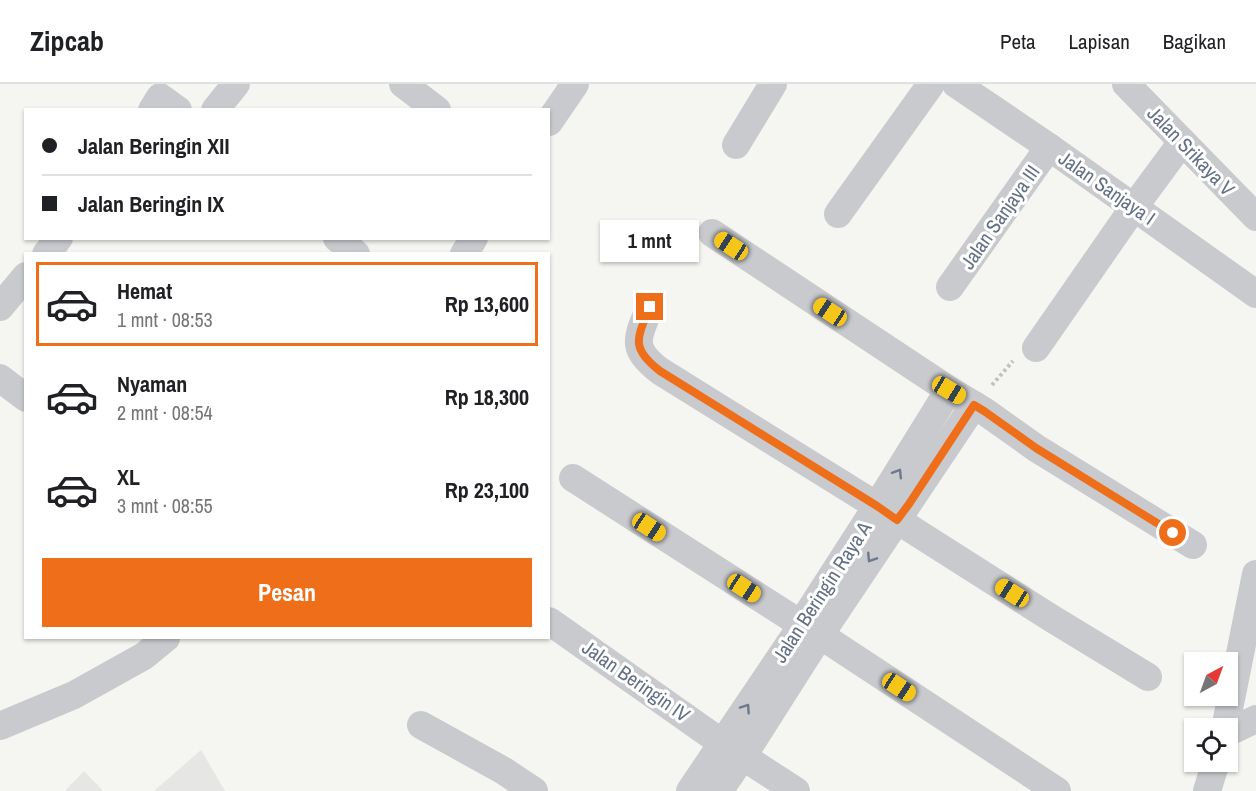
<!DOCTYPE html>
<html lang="id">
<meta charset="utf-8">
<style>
:root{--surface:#fff;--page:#f2f2f2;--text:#202124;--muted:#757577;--line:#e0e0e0;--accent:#ee6e19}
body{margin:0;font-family:"Archivo Narrow",sans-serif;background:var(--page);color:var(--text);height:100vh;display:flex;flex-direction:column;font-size:22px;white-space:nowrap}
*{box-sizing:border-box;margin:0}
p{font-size:20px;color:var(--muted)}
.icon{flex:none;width:33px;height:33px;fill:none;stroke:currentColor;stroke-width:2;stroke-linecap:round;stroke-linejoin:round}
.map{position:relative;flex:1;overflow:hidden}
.drawer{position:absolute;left:24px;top:168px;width:526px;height:387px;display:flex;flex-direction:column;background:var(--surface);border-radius:0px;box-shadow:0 2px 4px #0004}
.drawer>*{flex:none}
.hud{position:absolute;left:24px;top:24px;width:526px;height:132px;border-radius:0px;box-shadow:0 2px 4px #0004;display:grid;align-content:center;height:132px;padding:0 18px;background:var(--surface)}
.needle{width:39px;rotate:41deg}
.controls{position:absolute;left:1184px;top:568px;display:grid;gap:12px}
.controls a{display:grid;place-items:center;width:54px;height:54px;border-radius:0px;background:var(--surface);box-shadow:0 2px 4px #0004;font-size:30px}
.end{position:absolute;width:27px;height:27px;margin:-14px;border:8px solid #ee6e19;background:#fff;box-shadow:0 0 0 3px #fff}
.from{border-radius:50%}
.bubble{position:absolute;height:42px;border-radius:0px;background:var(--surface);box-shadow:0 2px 4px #0004;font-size:20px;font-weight:700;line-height:42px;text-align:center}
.car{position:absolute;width:18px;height:36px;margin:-18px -9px;border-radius:8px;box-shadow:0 0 4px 2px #0007;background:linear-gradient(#f5c518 24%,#345 0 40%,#f5c518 0 76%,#345 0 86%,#f5c518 0)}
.hud b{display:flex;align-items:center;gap:21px;height:57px;font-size:22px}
.hud b+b{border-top:2px solid var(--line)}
.hud i{width:15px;height:15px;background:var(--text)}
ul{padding:10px 0 0;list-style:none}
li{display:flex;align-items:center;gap:18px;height:84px;margin:0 12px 9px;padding:0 6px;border:3px solid transparent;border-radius:0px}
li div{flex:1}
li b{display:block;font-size:22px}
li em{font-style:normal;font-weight:700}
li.on{border-color:var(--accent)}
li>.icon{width:54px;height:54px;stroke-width:1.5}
.cta{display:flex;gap:12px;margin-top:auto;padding:12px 18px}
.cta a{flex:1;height:69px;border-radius:0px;background:var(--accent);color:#fff;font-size:24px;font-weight:700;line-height:69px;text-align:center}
header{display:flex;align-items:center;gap:36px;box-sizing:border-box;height:84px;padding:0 30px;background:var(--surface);border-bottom:2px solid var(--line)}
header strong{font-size:28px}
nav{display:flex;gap:33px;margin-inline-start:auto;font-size:21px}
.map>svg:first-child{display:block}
.built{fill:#e6e6e5}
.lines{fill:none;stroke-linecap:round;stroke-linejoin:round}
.path{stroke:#bfc0c3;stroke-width:4;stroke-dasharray:3 3;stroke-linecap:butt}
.street{stroke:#c8cace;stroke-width:28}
.oneway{stroke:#6d798c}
.route{stroke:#ee6e19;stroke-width:8}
.labels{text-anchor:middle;stroke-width:6;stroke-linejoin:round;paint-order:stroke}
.street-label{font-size:20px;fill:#637085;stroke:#fff}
</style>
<header>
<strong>Zipcab</strong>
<nav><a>Peta</a><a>Lapisan</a><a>Bagikan</a></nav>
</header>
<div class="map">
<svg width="1256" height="707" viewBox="0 0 1256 707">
<rect width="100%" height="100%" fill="#f5f6f1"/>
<g class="built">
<path d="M201,666L225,707H154Z"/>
<path d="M84,687L103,707H65Z"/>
</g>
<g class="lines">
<path class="path" d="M992,301L1013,277"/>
<g class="street">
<path d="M403,0L437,26"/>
<path d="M956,0L1049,63L1256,210"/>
<path d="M1126,0L1256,133"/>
<path d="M152,26L160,13L178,26"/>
<path d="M215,26L236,0"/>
<path d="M549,38L575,0"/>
<path d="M736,61L773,0"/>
<path d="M838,130L931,0"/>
<path d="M712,149L949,306L984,327L1036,364L1193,461"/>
<path d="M337,154L356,170"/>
<path d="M46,170L59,154"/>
<path d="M464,170L474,154"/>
<path d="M950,203L1049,63"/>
<path d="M0,223L26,192"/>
<path d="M650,223C637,254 630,264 660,287L877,422L897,436L1051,534L1148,593"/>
<path d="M1036,264L1134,123L1182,58"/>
<path d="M0,294L26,314"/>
<path d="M573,394L801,540L820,551L1057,707"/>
<path d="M549,537L722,659L796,707"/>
<path d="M421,641L504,687L534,707"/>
<path d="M0,642L74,611L144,572L166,554"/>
<path d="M1225,645L1256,490"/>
<path d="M1227,649L1256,635"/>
<path d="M690,707L794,553L801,540L877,422L949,306"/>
<path d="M719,707L743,672L820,551L974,321"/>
<path d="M1207,707L1216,678"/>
</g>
</g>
<defs><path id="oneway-chevron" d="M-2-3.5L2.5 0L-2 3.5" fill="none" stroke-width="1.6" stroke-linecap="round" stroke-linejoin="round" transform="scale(1.5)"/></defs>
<g class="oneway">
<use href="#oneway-chevron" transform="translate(898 389) rotate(-58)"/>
<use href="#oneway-chevron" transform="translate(871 474) rotate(123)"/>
<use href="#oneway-chevron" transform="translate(746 624) rotate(-56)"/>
</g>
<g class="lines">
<path class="route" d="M650,223C637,254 630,264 660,287L877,422L897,436L909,420L974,321L984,327L1036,364L1173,449"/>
</g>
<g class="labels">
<g class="street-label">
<text transform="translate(1191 67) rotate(46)" y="7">Jalan Srikaya V</text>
<text transform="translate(1107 104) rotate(35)" y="7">Jalan Sanjaya I</text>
<text transform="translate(1000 133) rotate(-55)" y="7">Jalan Sanjaya III</text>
<text transform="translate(822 508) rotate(-57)" y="7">Jalan Beringin Raya A</text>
<text transform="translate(636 597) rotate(35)" y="7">Jalan Beringin IV</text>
</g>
</g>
</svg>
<div class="controls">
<a><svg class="needle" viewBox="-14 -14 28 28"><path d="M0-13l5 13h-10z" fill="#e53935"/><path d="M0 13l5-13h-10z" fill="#757577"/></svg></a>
<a><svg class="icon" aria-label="locate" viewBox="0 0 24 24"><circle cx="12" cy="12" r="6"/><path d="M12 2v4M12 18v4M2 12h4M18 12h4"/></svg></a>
</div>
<i class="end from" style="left:1173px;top:449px"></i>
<i class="end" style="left:650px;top:223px"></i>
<div class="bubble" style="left:600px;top:136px;width:99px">1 mnt</div>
<i class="car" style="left:731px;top:162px;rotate:303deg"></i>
<i class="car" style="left:830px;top:228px;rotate:303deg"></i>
<i class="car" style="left:949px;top:306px;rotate:121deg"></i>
<i class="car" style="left:649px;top:443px;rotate:123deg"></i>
<i class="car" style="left:744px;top:504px;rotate:123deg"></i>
<i class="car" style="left:1012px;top:509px;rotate:302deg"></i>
<i class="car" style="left:899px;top:603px;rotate:123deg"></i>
<div class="hud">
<b><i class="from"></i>Jalan Beringin XII</b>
<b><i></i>Jalan Beringin IX</b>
</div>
<section class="drawer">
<ul>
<li class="on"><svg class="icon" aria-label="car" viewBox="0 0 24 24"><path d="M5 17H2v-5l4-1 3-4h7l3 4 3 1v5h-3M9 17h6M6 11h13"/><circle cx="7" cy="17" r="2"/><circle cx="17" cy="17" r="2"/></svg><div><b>Hemat</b><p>1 mnt · 08:53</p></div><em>Rp 13,600</em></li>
<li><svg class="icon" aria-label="car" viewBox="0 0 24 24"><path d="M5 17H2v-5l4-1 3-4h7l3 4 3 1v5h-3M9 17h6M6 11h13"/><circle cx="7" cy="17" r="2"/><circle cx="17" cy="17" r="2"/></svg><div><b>Nyaman</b><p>2 mnt · 08:54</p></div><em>Rp 18,300</em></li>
<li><svg class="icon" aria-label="car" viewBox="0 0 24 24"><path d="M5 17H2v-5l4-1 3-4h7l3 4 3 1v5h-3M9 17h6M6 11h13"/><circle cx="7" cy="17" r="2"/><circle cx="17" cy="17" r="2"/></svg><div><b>XL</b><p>3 mnt · 08:55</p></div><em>Rp 23,100</em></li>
</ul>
<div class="cta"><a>Pesan</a></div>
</section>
</div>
